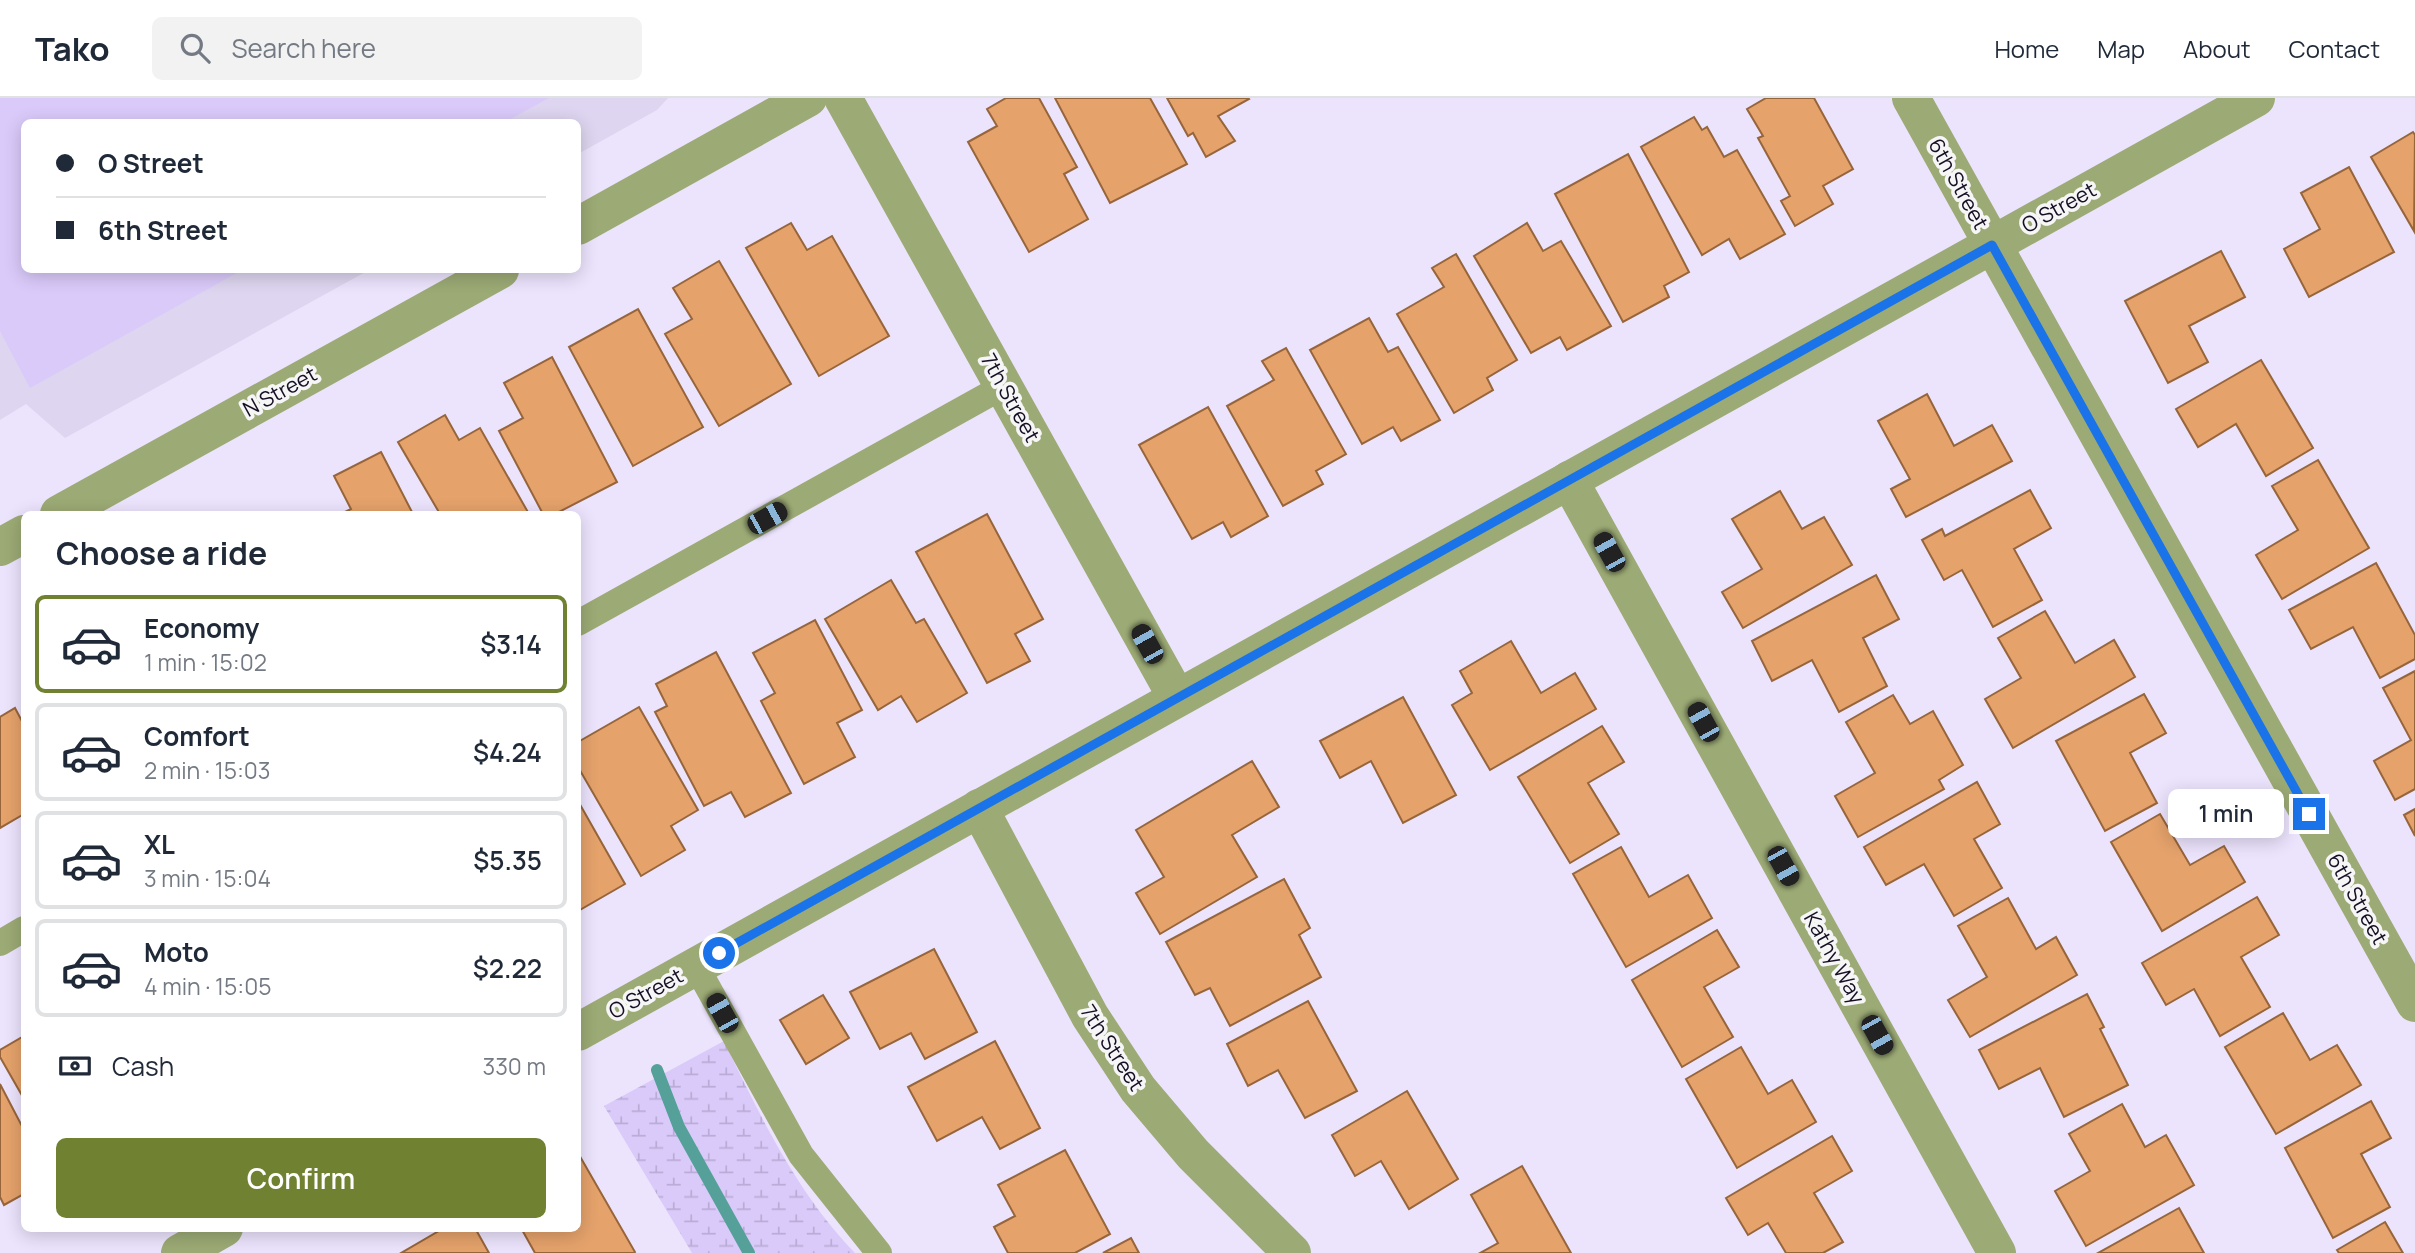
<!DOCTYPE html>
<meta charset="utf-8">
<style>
:root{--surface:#fff;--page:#f2f2f3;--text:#1f2937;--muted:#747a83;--line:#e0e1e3;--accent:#708131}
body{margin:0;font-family:Manrope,sans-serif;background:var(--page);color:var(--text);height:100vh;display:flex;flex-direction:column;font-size:26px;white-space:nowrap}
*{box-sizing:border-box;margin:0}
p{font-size:23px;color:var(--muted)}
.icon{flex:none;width:38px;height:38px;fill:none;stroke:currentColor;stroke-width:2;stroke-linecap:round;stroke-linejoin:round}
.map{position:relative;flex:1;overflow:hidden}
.side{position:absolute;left:21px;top:413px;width:560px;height:721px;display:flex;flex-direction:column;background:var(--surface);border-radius:10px;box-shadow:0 4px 18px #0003}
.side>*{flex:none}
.hud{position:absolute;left:21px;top:21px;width:560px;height:154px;border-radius:10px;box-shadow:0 4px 18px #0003;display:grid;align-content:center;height:154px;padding:0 35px;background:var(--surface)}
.end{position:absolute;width:32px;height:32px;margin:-16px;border:9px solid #1a73e8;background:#fff;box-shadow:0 0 0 4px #fff}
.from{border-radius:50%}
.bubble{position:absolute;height:49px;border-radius:10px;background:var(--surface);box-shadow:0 4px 18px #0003;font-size:23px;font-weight:600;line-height:49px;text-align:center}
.car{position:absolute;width:21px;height:42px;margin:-21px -10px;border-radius:9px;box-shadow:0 0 5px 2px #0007;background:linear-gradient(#222 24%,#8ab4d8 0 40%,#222 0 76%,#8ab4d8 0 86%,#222 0)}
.hud b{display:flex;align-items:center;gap:24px;height:66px;font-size:26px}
.hud b+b{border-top:2px solid var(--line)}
.hud i{width:18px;height:18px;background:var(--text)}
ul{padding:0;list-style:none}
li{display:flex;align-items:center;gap:21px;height:98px;margin:0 14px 10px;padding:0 21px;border:4px solid var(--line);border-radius:10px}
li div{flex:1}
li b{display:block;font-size:26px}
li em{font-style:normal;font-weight:600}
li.active{border-color:var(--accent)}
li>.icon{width:63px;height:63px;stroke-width:1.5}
h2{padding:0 35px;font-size:32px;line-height:84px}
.pay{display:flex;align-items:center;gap:18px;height:77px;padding:0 35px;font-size:26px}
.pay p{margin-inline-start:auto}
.cta{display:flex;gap:14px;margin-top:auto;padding:14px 35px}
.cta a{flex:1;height:80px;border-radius:10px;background:var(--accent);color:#fff;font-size:28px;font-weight:600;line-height:80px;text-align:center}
header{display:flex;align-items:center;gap:42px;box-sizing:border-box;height:98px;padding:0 35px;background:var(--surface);border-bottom:2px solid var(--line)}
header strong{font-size:33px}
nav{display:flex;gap:38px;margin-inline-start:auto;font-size:24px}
.search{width:490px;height:63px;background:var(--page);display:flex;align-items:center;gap:18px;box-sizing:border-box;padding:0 24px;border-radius:10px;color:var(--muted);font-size:26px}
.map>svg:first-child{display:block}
.built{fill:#ded5f0}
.grass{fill:#dacafa}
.wetland{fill:url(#wetland-marsh)}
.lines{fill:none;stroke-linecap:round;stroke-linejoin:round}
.stream{stroke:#55a099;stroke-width:12}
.building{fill:#e5a26b;stroke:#97653b;stroke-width:2}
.service{stroke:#9caa75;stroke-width:26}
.minor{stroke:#9caa75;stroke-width:38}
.tertiary{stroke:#9caa75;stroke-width:38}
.route{stroke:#1a73e8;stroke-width:9}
.labels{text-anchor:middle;stroke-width:7;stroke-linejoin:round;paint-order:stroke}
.street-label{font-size:21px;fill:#160e23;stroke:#f6f6f6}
</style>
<header>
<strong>Tako</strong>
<div class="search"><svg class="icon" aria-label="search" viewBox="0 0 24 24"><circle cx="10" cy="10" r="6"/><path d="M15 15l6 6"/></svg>Search here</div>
<nav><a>Home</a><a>Map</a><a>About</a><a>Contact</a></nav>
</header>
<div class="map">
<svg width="2415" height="1155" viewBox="0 0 2415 1155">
<defs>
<pattern id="wetland-marsh" width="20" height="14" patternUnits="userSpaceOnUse" patternTransform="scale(1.75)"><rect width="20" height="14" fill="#dacafa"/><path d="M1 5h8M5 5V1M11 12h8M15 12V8" fill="none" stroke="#baacd6"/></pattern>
</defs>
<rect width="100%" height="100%" fill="#ece4fd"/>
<path class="built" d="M0,0H668L657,12L578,56V24H24V172H369L65,340L26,306L0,322Z"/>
<path class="grass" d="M0,0H549L505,24H24V172H242L30,290L0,233Z"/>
<path class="wetland" d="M724,943C760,1018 797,1095 855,1155H692L604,1008Z"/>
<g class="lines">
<path class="stream" d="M657,972L679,1029L749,1155"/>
</g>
<g class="building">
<path d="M1006,0H1039L1077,69L1064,76L1088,121L1029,154L968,44L997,28L987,11Z"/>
<path d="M1055,0H1150L1187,66L1110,105Z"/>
<path d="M1167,0H1248L1249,1L1218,18L1235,43L1206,59L1193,35L1188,38Z"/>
<path d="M1766,0H1814L1853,71L1823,88L1833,106L1795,128L1781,103L1790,98L1758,40L1763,38L1747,11Z"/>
<path d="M1694,19L1702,32L1707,29L1724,59L1737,52L1785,136L1740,161L1729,141L1702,157L1641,49Z"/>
<path d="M2413,34L2415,37L2414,133L2371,59Z"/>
<path d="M1628,56L1689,174L1664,188L1669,199L1623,224L1555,96Z"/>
<path d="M2349,69L2394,154L2309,199L2284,151L2320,131L2301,95Z"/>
<path d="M791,125L807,152L832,138L889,238L819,278L746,150Z"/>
<path d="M1527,125L1543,153L1561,143L1611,228L1567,252L1560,239L1531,255L1474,158Z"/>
<path d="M2221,153L2245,199L2189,228L2208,264L2168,285L2125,203Z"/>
<path d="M1456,156L1517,262L1487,280L1493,292L1454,315L1397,216L1444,189L1432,170Z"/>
<path d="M719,163L791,286L719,328L665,236L692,221L673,190Z"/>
<path d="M638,211L703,329L633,368L569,249Z"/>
<path d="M1369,220L1388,254L1398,249L1440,322L1401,343L1393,329L1362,346L1310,252Z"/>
<path d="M1286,250L1346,356L1316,373L1323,386L1283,408L1227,308L1274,282L1262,263Z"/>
<path d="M552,259L617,384L555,416H543L499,333L523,320L504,285Z"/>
<path d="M2261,262L2313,350L2266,378L2236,326L2198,349L2176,311Z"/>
<path d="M1927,296L1954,348L1992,327L2012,363L1906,419L1891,391L1910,381L1878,323Z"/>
<path d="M1208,309L1268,418L1231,439L1223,424L1192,441L1139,347Z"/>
<path d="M445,317L459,342L480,330L529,416H440L398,344Z"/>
<path d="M381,354L413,416H341L351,411L334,378Z"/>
<path d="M2318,362L2369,450L2282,501L2256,457L2298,432L2272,388Z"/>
<path d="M2030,392L2051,430L2014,451L2042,502L1993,529L1962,472L1944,482L1922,442L1942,431L1945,438Z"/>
<path d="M1780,393L1802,431L1824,419L1852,467L1743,530L1722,494L1762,471L1732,421Z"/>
<path d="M987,416L1043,521L1015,536L1030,563L987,585L916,454Z"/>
<path d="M2376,465L2415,537V561L2380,580L2353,529L2311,551L2289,512Z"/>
<path d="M1876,477L1899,521L1863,540L1887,588L1839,614L1812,562L1772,583L1752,543Z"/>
<path d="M891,482L916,525L924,521L967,595L917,624L901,598L878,612L825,521Z"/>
<path d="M2045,513L2075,565L2114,542L2135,579L2013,650L1985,601L2021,580L1998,540Z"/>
<path d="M815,522L862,612L837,625L855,659L804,686L761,603L775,595L753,555Z"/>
<path d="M1511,543L1541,595L1575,575L1596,611L1490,672L1452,607L1472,595L1460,573Z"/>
<path d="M716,554L791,695L745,719L731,694L704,708L655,614L667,608L656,586Z"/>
<path d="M2415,573V691L2395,702L2374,663L2411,642L2383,590Z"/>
<path d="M2144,596L2166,635L2130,655L2157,705L2105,733L2056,643Z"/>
<path d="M1893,597L1910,626L1933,613L1963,667L1939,682L1944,691L1858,739L1835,698L1875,675L1846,624Z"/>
<path d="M1403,599L1456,697L1403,725L1371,663L1340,680L1320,643Z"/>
<path d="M639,609L698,712L671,728L685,752L641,778L578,669V644Z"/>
<path d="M15,610L24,627V716L0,730V619Z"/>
<path d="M1602,628L1624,664L1588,685L1619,736L1570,765L1518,679Z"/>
<path d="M1252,663L1279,709L1232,737L1257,779L1160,836L1136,795L1164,779L1136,732Z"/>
<path d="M1977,684L2000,726L1974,741L2002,790L1954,818L1924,766L1886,787L1864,749Z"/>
<path d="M578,703L625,786L578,813Z"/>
<path d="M2415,711V738L2404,717Z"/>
<path d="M2160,716L2190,767L2224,748L2245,784L2162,833L2111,744Z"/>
<path d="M1621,749L1649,799L1688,777L1712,820L1626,869L1573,776Z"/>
<path d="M1284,781L1310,830L1299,837L1321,879L1230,928L1210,890L1195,897L1166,844Z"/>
<path d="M2257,799L2279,837L2241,859L2270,909L2220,938L2194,891L2166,907L2142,865Z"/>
<path d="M2008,800L2036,851L2056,839L2077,877L1970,939L1948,902L1987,879L1958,828Z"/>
<path d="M1717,832L1739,869L1704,889L1733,939L1682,969L1632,882Z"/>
<path d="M934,851L977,934L925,961L911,935L880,951L850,894Z"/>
<path d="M2087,896L2104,929L2100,931L2128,987L2064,1019L2040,970L1999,991L1979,952Z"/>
<path d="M823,897L849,940L806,966L780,922Z"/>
<path d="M1308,903L1357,993L1305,1020L1278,972L1248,988L1227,946Z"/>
<path d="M2283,915L2310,962L2337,947L2361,987L2276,1036L2225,949Z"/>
<path d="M24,938V1001L0,959V952Z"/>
<path d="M995,943L1040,1030L1000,1051L982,1019L937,1043L908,989Z"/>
<path d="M1741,949L1768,996L1792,982L1816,1024L1737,1070L1686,981Z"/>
<path d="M0,986L24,1032V1096L4,1107L0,1099Z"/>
<path d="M1407,993L1458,1081L1409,1111L1381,1063L1355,1078L1332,1037Z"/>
<path d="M2371,1003L2391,1040L2361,1056L2390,1109L2333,1140L2285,1050Z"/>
<path d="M2122,1006L2145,1049L2166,1037L2194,1087L2086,1148L2055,1093L2090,1073L2069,1036Z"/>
<path d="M1832,1038L1852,1073L1814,1095L1843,1144L1823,1155H1786L1768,1125L1748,1137L1726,1100Z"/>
<path d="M1065,1052L1110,1136L1075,1155H1008L994,1129L1015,1118L998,1087Z"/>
<path d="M578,1055L635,1154L634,1155H535L521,1130H578Z"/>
<path d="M1522,1068L1571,1155H1480L1498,1145L1471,1097Z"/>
<path d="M2179,1110L2204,1155H2098Z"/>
<path d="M2385,1124L2403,1155H2339L2337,1152Z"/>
<path d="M444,1130H475L489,1155H401Z"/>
<path d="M1131,1140L1139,1155H1103Z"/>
</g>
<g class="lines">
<g class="service">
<path d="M578,525L1004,288"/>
<path d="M0,845L24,831"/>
<path d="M696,868L801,1057L879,1155"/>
</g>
<g class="minor">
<path d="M843,0L1177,600"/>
<path d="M1911,0L2415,905"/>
<path d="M578,128L808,0"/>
<path d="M1569,382L1997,1155"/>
<path d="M59,416L500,172"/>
<path d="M0,449L24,436"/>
<path d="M979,710L1090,918L1138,991L1193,1056L1292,1155"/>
</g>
<g class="tertiary">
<path d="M578,934L2256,0"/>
<path d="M180,1155L224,1130"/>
</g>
</g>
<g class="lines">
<path class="route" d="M719,855L1992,147L2309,716"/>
</g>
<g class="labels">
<g class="street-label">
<text transform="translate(1958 86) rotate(61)" y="7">6th Street</text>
<text transform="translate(2059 110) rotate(-29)" y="7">O Street</text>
<text transform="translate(280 294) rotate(-29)" y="7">N Street</text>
<text transform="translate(1010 300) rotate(61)" y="7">7th Street</text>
<text transform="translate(2357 801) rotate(61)" y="7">6th Street</text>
<text transform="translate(1834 860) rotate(61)" y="7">Kathy Way</text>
<text transform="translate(646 896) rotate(-29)" y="7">O Street</text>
<text transform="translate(1112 950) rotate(57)" y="7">7th Street</text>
</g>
</g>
</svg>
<i class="end from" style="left:719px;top:855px"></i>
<i class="end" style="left:2309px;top:716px"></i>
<div class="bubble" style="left:2168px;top:691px;width:116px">1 min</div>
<i class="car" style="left:767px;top:420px;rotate:61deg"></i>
<i class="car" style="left:1609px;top:454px;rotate:331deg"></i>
<i class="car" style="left:1147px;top:546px;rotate:331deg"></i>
<i class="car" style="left:1703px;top:624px;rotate:331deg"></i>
<i class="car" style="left:1783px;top:768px;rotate:151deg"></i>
<i class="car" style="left:722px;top:915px;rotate:331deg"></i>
<i class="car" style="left:1877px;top:937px;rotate:151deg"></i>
<div class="hud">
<b><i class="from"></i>O Street</b>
<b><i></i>6th Street</b>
</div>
<section class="side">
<h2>Choose a ride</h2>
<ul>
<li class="active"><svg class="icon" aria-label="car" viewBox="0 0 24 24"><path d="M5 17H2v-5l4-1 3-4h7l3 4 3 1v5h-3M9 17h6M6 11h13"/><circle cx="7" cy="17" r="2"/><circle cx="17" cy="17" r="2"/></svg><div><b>Economy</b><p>1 min · 15:02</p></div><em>$3.14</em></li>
<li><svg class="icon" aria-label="car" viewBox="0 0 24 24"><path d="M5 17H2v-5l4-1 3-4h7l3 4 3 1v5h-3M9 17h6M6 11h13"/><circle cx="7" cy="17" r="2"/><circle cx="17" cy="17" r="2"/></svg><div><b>Comfort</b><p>2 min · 15:03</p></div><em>$4.24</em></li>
<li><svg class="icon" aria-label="car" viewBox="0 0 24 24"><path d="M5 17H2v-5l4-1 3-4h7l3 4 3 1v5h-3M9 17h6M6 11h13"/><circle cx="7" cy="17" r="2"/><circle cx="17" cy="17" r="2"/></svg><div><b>XL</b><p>3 min · 15:04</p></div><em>$5.35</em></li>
<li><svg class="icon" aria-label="car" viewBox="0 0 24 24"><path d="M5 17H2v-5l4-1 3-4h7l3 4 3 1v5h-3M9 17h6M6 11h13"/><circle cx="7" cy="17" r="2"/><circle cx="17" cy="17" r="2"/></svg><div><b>Moto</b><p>4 min · 15:05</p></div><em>$2.22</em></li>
</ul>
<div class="pay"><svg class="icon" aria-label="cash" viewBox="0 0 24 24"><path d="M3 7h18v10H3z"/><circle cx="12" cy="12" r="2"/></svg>Cash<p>330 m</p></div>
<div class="cta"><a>Confirm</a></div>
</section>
</div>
